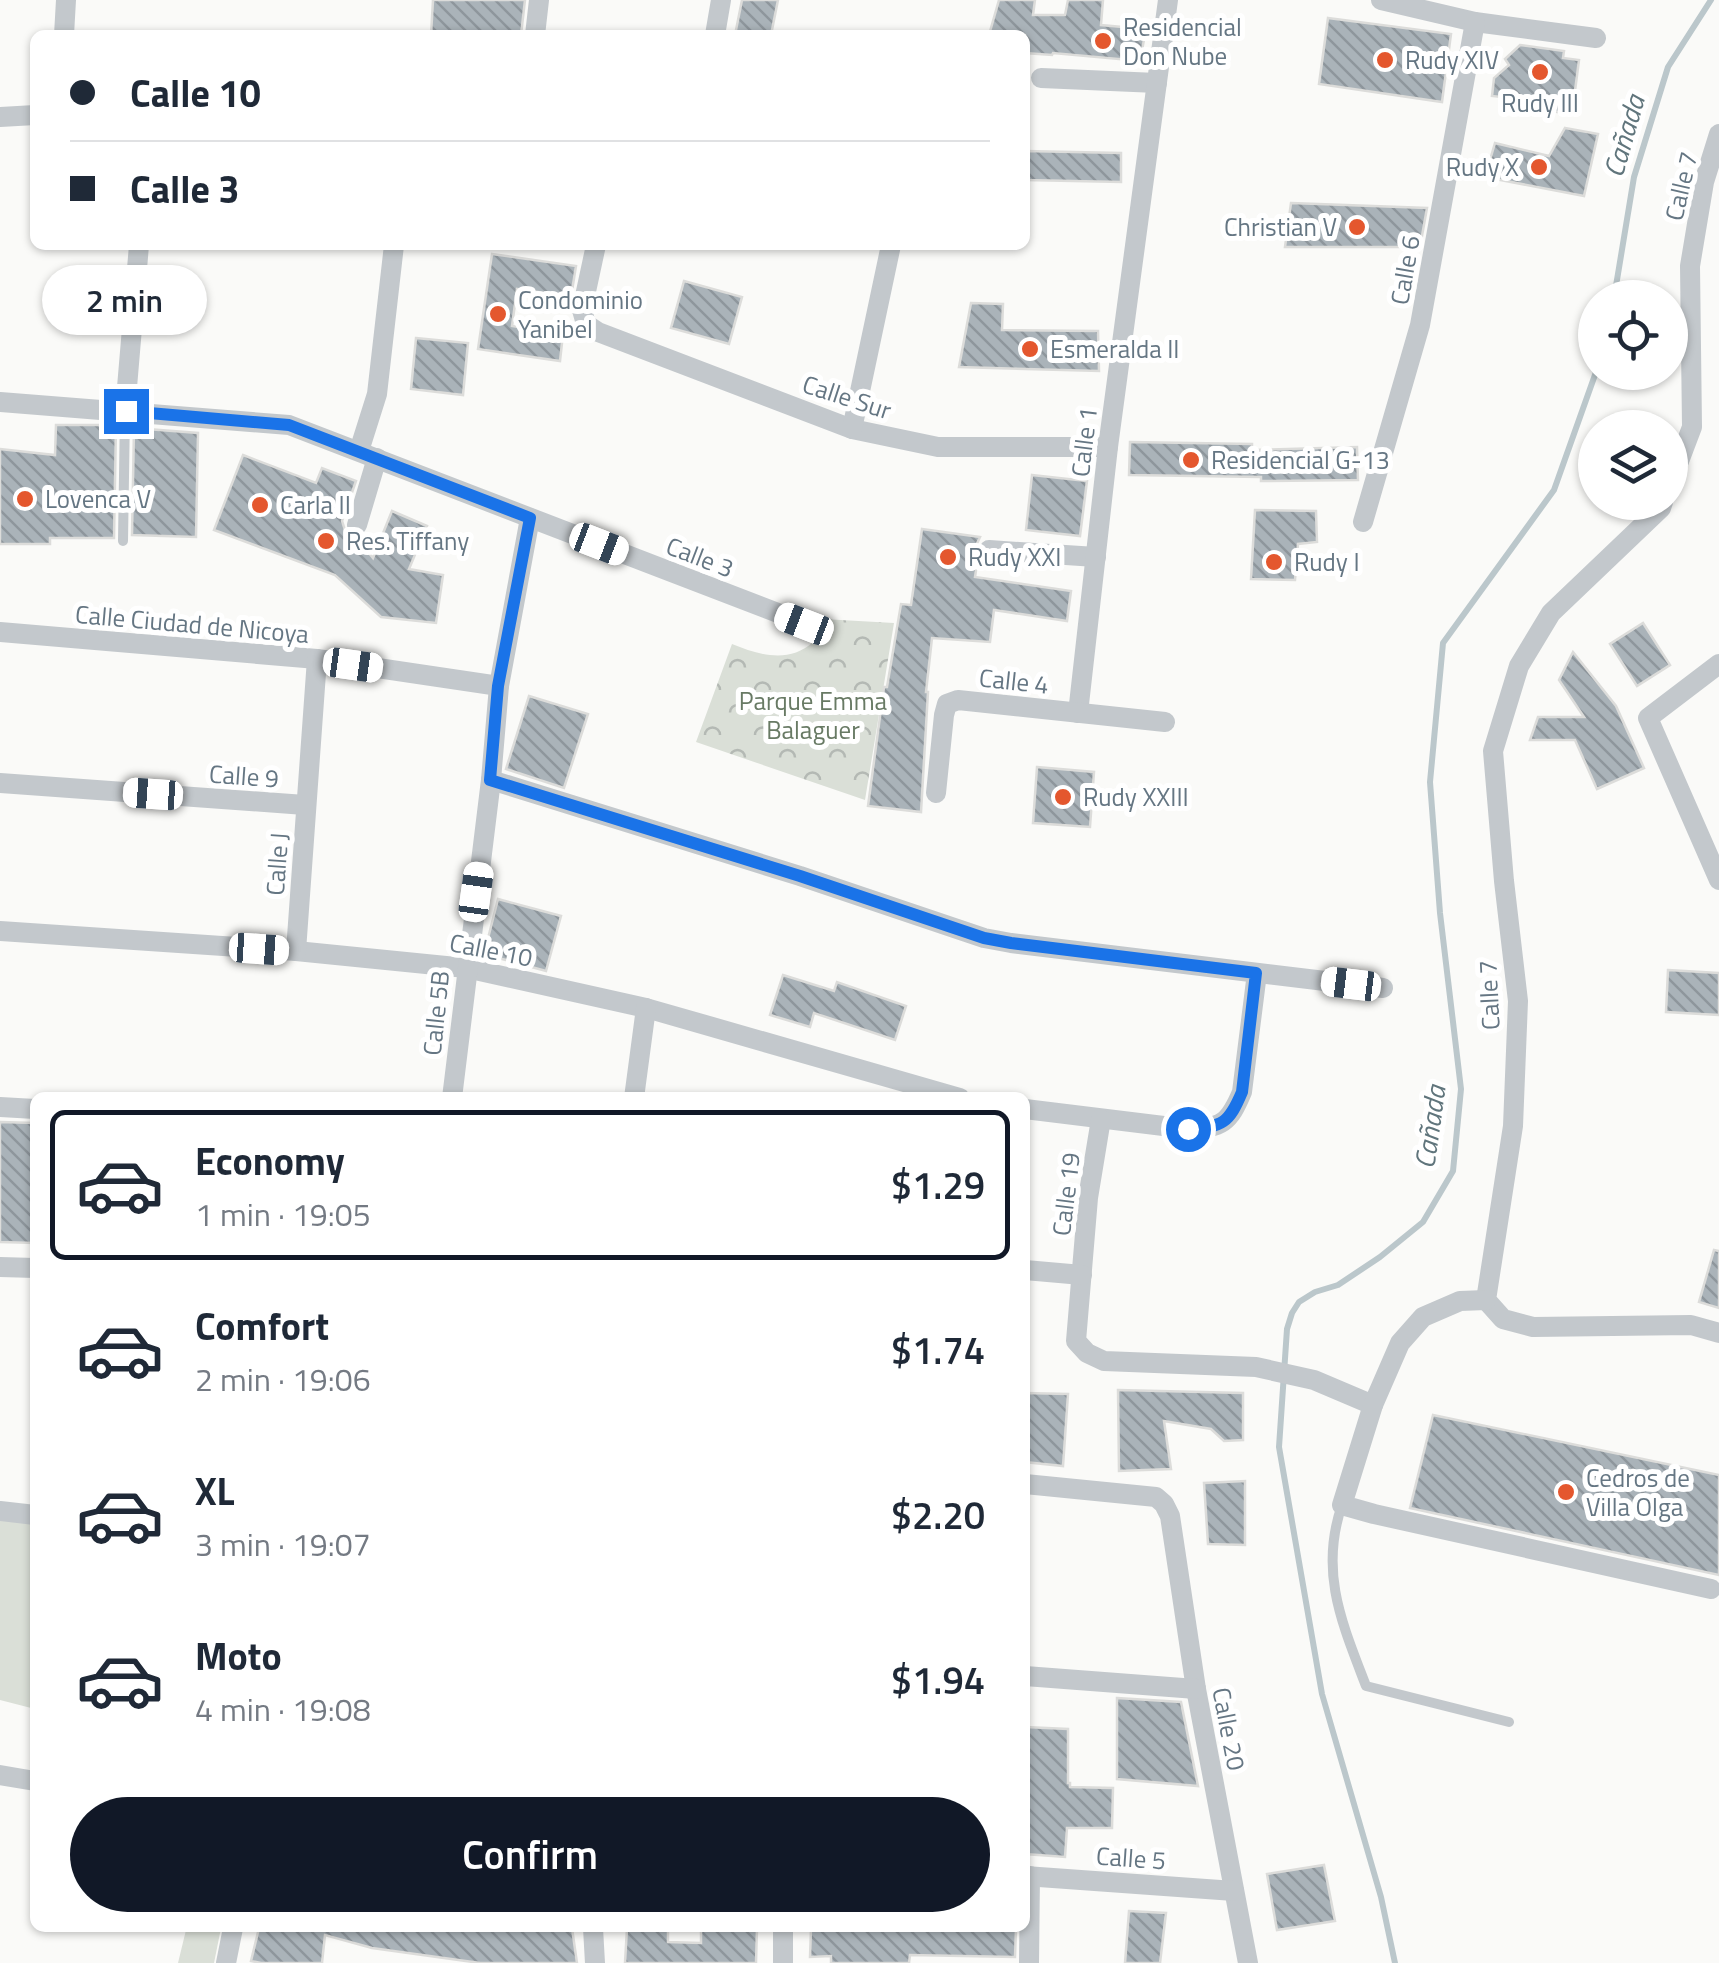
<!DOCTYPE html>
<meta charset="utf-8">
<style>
:root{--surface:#fff;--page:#f6f6f7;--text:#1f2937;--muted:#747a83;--line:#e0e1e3;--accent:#111827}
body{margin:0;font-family:"Titillium Web",sans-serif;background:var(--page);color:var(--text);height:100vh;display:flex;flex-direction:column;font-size:38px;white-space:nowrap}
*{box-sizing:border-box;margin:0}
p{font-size:32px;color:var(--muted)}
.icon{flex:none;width:55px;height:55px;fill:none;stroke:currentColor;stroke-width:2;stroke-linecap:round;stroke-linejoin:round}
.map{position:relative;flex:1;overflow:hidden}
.panel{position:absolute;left:30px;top:1092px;width:1000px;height:840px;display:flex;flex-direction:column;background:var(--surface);border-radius:15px;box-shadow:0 2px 8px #0004}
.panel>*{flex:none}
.hud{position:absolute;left:30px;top:30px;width:1000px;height:220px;border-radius:15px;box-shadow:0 2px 8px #0004;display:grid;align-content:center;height:220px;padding:0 40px;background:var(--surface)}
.fabs{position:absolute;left:1578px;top:280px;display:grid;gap:20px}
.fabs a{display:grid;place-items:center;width:110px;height:110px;border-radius:50%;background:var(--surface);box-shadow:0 2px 8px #0004;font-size:50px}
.end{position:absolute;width:45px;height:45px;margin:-22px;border:12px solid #1a73e8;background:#fff;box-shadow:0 0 0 5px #fff}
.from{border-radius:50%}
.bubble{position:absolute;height:70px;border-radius:35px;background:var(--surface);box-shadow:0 2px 8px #0004;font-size:32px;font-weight:600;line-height:70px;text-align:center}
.car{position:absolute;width:30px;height:60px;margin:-30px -15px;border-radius:12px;box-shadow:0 0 8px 2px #0007;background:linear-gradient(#fff 24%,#345 0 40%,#fff 0 76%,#345 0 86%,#fff 0)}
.hud b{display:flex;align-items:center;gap:35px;height:95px;font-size:38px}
.hud b+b{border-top:2px solid var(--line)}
.hud i{width:25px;height:25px;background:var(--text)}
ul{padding:18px 0 0;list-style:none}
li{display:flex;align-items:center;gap:30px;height:150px;margin:0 20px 15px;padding:0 20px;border:5px solid transparent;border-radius:15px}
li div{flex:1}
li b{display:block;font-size:38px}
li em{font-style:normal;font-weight:600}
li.current{border-color:var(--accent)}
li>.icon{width:90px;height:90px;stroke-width:1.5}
.button{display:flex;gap:20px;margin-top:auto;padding:20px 40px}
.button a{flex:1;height:115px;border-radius:60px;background:var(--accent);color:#fff;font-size:40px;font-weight:600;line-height:115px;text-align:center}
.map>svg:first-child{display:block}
.green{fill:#dadfd7}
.forest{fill:url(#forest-crowns)}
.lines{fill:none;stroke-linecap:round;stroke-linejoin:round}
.stream{stroke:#bbc7cb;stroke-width:6}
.building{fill:url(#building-back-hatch);stroke:#dcdcda;stroke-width:2.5}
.service{stroke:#c3c8cc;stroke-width:10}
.minor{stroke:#c3c8cc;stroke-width:20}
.route{stroke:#1a73e8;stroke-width:12}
.poi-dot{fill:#e4572e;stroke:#fff;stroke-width:4}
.labels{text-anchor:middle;stroke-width:10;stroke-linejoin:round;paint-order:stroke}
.poi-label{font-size:25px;fill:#657683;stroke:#fff;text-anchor:start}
.street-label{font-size:25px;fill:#657683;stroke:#fff}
.park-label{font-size:25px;fill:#687a64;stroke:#fff}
.water-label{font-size:28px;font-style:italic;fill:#60757c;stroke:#fff}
</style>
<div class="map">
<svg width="1719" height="1963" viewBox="0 0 1719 1963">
<defs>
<pattern id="forest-crowns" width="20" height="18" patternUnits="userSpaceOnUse" patternTransform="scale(2.5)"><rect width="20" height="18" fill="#dadfd7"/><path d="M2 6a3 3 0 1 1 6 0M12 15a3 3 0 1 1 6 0" fill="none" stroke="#b4b9b4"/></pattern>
<pattern id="building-back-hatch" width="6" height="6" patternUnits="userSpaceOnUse" patternTransform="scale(2.5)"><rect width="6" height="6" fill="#aab3b9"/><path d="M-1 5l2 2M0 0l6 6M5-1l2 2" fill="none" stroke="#8e969c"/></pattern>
</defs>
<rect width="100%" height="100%" fill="#fafaf8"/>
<g class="green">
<path d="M0,1511L35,1515V1709L0,1700Z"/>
<path d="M180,1928H221L214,1963H178L186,1930Z"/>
</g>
<path class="forest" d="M823,619L894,623L865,800L696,742L732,644C759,655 789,664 813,642C819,636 821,626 823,619Z"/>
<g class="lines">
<g class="stream">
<path d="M1614,298L1634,177L1668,67L1711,0"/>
<path d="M1395,1963L1381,1897L1322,1694L1279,1447L1287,1329L1292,1313L1299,1302L1315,1292L1338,1285L1380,1257L1423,1222L1453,1171L1461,1089L1440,913L1430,782L1443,643L1554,490L1596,372"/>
</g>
</g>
<g class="building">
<path d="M433,0H525L521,35H431Z"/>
<path d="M742,0H778L771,35H735Z"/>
<path d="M999,0H1035L1033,15H1065L1068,0H1103L1101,25L1146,29L1140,61L1053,53L1052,55L1025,53V35H989Z"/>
<path d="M1328,18L1451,34L1442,102L1319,84Z"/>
<path d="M1520,45L1564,51L1563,58L1579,60L1572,114L1501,104L1502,97L1492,96L1494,78L1509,65L1505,59Z"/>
<path d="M1565,128L1598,134L1584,196L1485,177L1495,143L1549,156Z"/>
<path d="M1025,151L1121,153V182L1025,180Z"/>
<path d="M1291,203L1427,208L1420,247H1285Z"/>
<path d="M492,254L576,266L571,297L517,289L512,326L563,334L560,361L478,349Z"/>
<path d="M684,281L742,297L729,344L671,328Z"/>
<path d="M971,303L1003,304L1002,330L1098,331L1099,371L959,367Z"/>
<path d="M416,338L468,343L463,395L411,389Z"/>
<path d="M56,425H116L114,538H50V544H0V449L55,455Z"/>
<path d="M134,428L198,433L196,537L132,535Z"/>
<path d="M1130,442L1252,444V450L1357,447L1358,480L1261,481V477L1129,475Z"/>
<path d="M243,455L316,483L322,468L356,481L342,521L344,527L346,534L357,538L373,558L392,511L427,526L409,569L443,575L436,623L381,617L335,575L214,530Z"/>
<path d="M1032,475L1087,481L1080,536L1026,530Z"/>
<path d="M1255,510L1316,511L1317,542L1298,544L1295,580L1251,579Z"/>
<path d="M922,529L980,537L975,548L978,557L975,577L1071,591L1067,621L994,610L990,642L932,638L926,692H928L921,812L868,806L884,687H887L901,604L911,605Z"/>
<path d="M1643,623L1670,665L1637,686L1610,644Z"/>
<path d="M1573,652L1616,706L1644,768L1597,789L1575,740H1530L1538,717H1584L1559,680Z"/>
<path d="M529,696L588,714L564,788L506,769Z"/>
<path d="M1037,767L1094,772L1090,827L1033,823Z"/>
<path d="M498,899L561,916L546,971L484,954Z"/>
<path d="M1668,970L1719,973V1015L1666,1012Z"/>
<path d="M783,975L834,991L837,982L906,1006L895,1040L814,1013L810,1027L770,1015Z"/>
<path d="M0,1122L35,1123V1243L0,1242Z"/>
<path d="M1714,1250L1719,1251V1308L1699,1302Z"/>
<path d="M1118,1390L1243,1393V1440L1224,1441L1211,1429L1164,1421L1171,1469L1119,1471Z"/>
<path d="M1025,1393L1068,1394L1063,1466L1025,1462Z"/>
<path d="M1433,1415L1719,1475V1575L1410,1508Z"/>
<path d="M1245,1481V1545L1208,1544L1204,1483Z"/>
<path d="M1117,1698L1181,1702L1198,1786L1117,1779Z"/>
<path d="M1025,1727L1068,1729V1783H1070V1787L1113,1788L1112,1828H1067L1065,1857L1025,1854L1027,1771H1025Z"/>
<path d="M1324,1865L1335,1921L1277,1930L1267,1874Z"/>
<path d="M1129,1911L1166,1913L1160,1963H1125Z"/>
<path d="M259,1928H572L577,1963H480L372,1948L325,1935L322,1963H261L251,1961Z"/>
<path d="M627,1928H668V1942L701,1943V1928H757L756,1963H625Z"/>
<path d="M811,1928H1016L1015,1957L910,1955L909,1963H831V1956L810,1957Z"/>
</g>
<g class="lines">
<g class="service">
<path d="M123,541L125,412"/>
<path d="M1342,1505C1319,1572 1342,1623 1366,1686L1509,1722"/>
</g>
<g class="minor">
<path d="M1381,0L1475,22L1596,38"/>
<path d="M64,35L66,0"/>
<path d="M535,35L539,0"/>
<path d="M715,35L721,0"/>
<path d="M1041,78L1157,83"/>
<path d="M0,117L35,115"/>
<path d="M596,245L582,310L586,324L598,332L852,429L938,447H1108"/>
<path d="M0,402L289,425L804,623"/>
<path d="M125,411L139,245"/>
<path d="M852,429L891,245"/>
<path d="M359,451L377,394L394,245"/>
<path d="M1670,485L1692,427L1690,266L1704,182L1719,134"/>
<path d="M1663,502L1661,508L1551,613L1519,666L1493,751L1504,881L1518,1001L1513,1126L1486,1300L1503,1319L1533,1327L1691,1325L1719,1333"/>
<path d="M1363,522L1420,325L1475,22"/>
<path d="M357,525L377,458"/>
<path d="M989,550L1096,557"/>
<path d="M0,632L317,659L499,686"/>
<path d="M1719,664L1648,718L1719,880"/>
<path d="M1078,713L1108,447L1168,0"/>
<path d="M491,780L800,876L984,938L1011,943L1383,988"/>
<path d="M0,783L305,805"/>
<path d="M936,793L944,715L947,704L958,700L1165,722"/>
<path d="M0,931L296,951L466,968L646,1008L960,1098"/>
<path d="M296,951L317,659"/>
<path d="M452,1098L491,780L499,686L530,518"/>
<path d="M634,1098L646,1008"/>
<path d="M0,1107L35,1109"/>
<path d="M1025,1109L1188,1129C1222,1128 1229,1123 1242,1092L1257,973"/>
<path d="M1101,1119L1088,1198L1076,1341L1087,1353L1104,1361L1256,1367L1314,1380L1373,1405"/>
<path d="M0,1267L35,1268"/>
<path d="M1025,1270L1082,1275"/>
<path d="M1486,1300L1460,1301L1423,1317L1400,1343L1373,1405L1342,1505L1374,1514L1711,1589"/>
<path d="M1025,1484L1156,1497L1164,1504L1170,1516L1196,1689L1248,1963"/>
<path d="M0,1511L35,1515"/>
<path d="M1025,1676L1196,1689"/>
<path d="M0,1775L35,1781"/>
<path d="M1025,1876L1234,1891"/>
<path d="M593,1928L595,1963"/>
<path d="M226,1963L233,1928"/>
<path d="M783,1963V1928"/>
<path d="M1029,1963L1030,1876"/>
</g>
</g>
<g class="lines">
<path class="route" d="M126,411L289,425L530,518L498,686L490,780L800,876L984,938L1011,943L1256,973L1242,1092C1229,1123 1223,1127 1188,1129"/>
</g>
<g class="poi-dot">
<circle cx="1103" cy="41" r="10"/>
<circle cx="1385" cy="60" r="10"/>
<circle cx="1540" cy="72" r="10"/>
<circle cx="1539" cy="167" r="10"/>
<circle cx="1357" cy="227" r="10"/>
<circle cx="498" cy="314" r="10"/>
<circle cx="1030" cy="349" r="10"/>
<circle cx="1191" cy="460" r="10"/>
<circle cx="25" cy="499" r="10"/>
<circle cx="260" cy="505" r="10"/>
<circle cx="326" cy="541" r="10"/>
<circle cx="948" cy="557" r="10"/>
<circle cx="1274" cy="562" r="10"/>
<circle cx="1063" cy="797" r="10"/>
<circle cx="1566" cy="1492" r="10"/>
</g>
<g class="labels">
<g class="poi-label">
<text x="1123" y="36">Residencial<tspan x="1123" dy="29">Don Nube</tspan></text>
<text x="1405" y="69">Rudy XIV</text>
<text x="1540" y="112" text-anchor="middle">Rudy III</text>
<text x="1519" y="176" text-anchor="end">Rudy X</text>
<text x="1337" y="236" text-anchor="end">Christian V</text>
<text x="518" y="309">Condominio<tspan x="518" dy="29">Yanibel</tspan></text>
<text x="1050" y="358">Esmeralda II</text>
<text x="1211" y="469">Residencial G-13</text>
<text x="45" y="508">Lovenca V</text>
<text x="280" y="514">Carla II</text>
<text x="346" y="550">Res. Tiffany</text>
<text x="968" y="566">Rudy XXI</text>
<text x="1294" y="571">Rudy I</text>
<text x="1083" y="806">Rudy XXIII</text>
<text x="1586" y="1487">Cedros de<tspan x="1586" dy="29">Villa Olga</tspan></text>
</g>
<g class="street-label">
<text transform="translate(1681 186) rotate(-77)" y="9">Calle 7</text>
<text transform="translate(1405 270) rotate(-80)" y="9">Calle 6</text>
<text transform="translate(847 397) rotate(18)" y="9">Calle Sur</text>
<text transform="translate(1084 442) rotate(-83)" y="9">Calle 1</text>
<text transform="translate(700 557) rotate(21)" y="9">Calle 3</text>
<text transform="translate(192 624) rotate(5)" y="9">Calle Ciudad de Nicoya</text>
<text transform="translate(1014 681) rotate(6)" y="9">Calle 4</text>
<text transform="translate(244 776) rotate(4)" y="9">Calle 9</text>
<text transform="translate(277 864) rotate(-86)" y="9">Calle J</text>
<text transform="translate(491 950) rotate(11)" y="9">Calle 10</text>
<text transform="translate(1489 995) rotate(-93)" y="9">Calle 7</text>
<text transform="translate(436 1013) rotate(-84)" y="9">Calle 5B</text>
<text transform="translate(1066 1194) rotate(-83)" y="9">Calle 19</text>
<text transform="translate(1229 1729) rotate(79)" y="9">Calle 20</text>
<text transform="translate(1131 1858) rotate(4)" y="9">Calle 5</text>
</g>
<g class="park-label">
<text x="813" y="710">Parque Emma<tspan x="813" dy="29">Balaguer</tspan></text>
</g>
<g class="water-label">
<text transform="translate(1624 136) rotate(-74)" y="10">Cañada</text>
<text transform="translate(1430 1127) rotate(-82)" y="10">Cañada</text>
</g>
</g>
</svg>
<div class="fabs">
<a><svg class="icon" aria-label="locate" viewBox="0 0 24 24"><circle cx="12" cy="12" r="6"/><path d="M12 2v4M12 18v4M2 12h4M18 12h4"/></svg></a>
<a><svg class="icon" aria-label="layers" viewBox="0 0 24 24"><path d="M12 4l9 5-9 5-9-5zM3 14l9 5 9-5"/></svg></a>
</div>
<i class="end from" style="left:1188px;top:1129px"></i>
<i class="end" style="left:126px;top:411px"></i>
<div class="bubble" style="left:42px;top:265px;width:165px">2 min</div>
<i class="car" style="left:599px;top:544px;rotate:111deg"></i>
<i class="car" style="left:804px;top:624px;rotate:291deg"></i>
<i class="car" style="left:353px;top:665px;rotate:98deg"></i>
<i class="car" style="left:153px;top:794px;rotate:274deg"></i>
<i class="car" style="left:476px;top:892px;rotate:8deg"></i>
<i class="car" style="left:259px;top:949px;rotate:94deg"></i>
<i class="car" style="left:1351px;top:984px;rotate:277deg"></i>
<div class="hud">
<b><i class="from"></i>Calle 10</b>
<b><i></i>Calle 3</b>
</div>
<section class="panel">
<ul>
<li class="current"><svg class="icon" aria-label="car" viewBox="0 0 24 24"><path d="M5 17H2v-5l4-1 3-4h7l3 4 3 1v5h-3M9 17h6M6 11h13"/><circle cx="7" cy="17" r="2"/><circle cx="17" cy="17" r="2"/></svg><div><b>Economy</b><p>1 min · 19:05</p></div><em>$1.29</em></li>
<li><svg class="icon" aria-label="car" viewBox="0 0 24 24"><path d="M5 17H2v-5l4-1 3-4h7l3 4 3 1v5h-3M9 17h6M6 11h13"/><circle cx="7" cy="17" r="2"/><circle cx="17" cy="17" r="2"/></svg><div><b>Comfort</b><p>2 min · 19:06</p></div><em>$1.74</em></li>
<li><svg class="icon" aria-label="car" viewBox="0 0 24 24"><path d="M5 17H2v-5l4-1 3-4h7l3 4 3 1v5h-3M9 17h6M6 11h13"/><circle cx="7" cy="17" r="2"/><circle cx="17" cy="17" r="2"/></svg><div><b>XL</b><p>3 min · 19:07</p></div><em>$2.20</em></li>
<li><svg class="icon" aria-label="car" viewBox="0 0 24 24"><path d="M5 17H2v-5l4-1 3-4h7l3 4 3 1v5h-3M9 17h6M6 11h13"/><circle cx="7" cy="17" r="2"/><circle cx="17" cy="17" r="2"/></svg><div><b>Moto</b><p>4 min · 19:08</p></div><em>$1.94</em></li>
</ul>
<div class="button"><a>Confirm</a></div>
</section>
</div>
